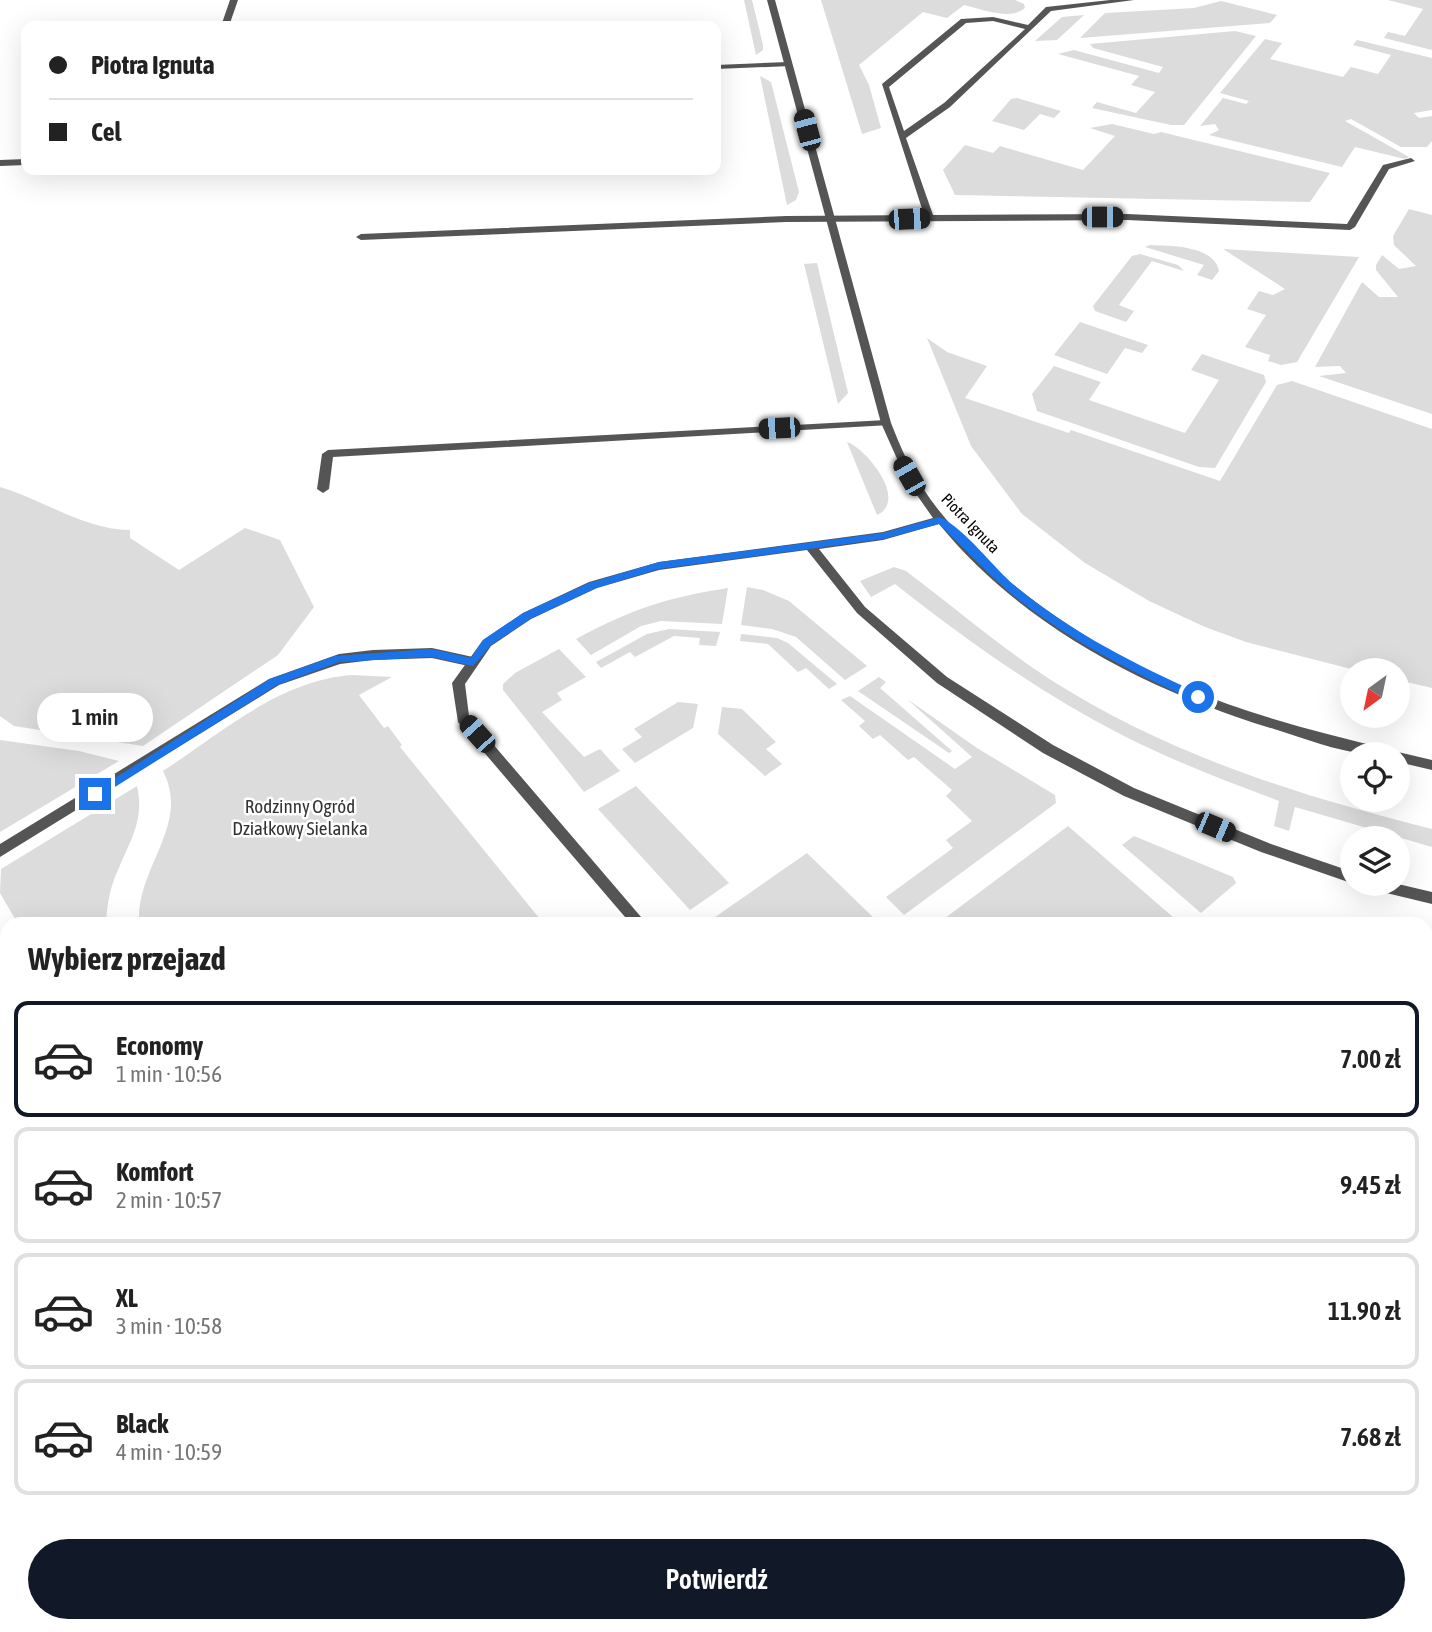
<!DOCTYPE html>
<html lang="pl">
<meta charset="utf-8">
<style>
:root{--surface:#fff;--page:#f2f2f2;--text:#222;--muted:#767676;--line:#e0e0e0;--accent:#111827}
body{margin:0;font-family:"Asap Condensed",sans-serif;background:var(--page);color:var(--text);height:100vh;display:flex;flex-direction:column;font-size:26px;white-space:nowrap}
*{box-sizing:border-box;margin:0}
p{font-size:23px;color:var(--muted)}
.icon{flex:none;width:38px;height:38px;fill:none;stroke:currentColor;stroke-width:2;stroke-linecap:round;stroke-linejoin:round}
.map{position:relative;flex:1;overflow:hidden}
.sheet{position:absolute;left:0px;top:917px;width:1433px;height:716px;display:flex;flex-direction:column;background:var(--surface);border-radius:21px 21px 0 0;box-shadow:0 7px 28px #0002}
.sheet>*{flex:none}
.hud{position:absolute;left:21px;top:21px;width:700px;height:154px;border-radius:14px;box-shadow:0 7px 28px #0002;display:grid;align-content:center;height:154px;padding:0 28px;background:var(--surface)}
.needle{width:46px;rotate:213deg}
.buttons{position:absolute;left:1340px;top:658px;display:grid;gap:14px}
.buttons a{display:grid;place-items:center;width:70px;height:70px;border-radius:50%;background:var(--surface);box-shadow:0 7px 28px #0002;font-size:35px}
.end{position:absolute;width:32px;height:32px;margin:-16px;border:9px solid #1a73e8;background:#fff;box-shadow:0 0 0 4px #fff}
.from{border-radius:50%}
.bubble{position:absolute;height:49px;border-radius:24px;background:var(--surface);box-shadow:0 7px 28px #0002;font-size:23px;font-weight:600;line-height:49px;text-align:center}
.car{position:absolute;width:21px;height:42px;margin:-21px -10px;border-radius:9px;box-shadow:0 0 5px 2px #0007;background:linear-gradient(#222 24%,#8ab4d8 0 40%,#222 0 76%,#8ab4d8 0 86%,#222 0)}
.hud b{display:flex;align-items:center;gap:24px;height:66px;font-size:26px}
.hud b+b{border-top:2px solid var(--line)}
.hud i{width:18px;height:18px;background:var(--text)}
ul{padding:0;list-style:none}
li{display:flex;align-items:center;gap:21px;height:116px;margin:0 14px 10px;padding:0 14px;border:4px solid var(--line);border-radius:14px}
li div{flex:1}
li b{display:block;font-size:26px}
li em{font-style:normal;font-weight:600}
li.selected{border-color:var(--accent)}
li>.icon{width:63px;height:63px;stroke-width:1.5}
h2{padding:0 28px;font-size:32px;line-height:84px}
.action{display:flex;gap:14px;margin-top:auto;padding:14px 28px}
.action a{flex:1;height:80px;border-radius:42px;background:var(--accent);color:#fff;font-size:28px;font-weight:600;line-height:80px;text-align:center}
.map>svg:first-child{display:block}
.green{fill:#dcdcdc}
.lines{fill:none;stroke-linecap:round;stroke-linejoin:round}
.service{fill:#555;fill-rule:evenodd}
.minor{fill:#555;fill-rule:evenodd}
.route{fill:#1a73e8}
.labels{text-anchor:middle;stroke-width:5;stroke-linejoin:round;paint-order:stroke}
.far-street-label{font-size:16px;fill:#000;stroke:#fff}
.park-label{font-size:19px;fill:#333;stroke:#fff}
</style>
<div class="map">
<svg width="1432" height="1632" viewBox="0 0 1432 1632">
<rect width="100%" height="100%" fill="#fff"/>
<g class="green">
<path d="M744,0H752L763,45V50L756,55Z"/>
<path d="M821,0H1015L1024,4L1025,8C1009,21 982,9 964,5L947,18L923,12L859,65L869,85L881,128L862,134Z"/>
<path d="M1388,0H1432V50L1384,38L1388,32L1405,36L1423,9Z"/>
<path d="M1221,1L1277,15L1270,23L1080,38L1105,13L1194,8Z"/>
<path d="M1084,15L1057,40L1035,41L1062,17Z"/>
<path d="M1235,31L1256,36L1184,125H1171L1092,108L1097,102L1136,113L1155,92L1131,85L1139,76L1058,54L1074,50L1159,73L1163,67L1093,48L1090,44Z"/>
<path d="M1265,39L1282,43L1270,59L1343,77L1351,67L1378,74L1391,55L1353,45L1357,40L1432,58V110L1414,113L1419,118L1432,116V141L1427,147H1401L1351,119L1345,121L1409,157L1405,159L1355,147L1342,167L1209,135L1219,130L1215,124L1200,126L1223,98L1246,104L1249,101L1220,93Z"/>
<path d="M760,76L771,82L799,192L796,200L787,205Z"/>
<path d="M1017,98L1061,111L1054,118L1040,114L1024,130L992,121L1011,99Z"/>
<path d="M1112,124L1154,134L1161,132L1330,173L1310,202L955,195L943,170L965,145L993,153L1000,146L1083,170L1115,136L1090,128Z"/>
<path d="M1409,209L1432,215V414L1319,376L1346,373L1340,366L1315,367L1362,282L1379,297H1398L1376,270V265L1382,255L1399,269L1416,266L1394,245L1393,236Z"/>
<path d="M1150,245C1170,246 1214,245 1219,271L1212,280L1197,275L1204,265L1145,247Z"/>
<path d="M1223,249L1359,257L1297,362L1281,365L1268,361L1270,355L1245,347L1266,315L1247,309L1259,291L1273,295L1285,289Z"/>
<path d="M1140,254L1178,265L1184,271L1152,261L1119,305L1134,311L1126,322L1095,311L1093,306L1132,256Z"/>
<path d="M817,263L848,393L838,404L804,264Z"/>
<path d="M1080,322L1148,345L1142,353L1125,348L1107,374L1054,355Z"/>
<path d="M927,338L947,352L987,366L965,398L1069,433L1071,430L1220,481L1277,385L1292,381L1432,429V688L1398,680V670H1355L1246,642L1205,627L1149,601L1085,563L1022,514L971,446Z"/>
<path d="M1202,354L1264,375L1266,382L1215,468L1199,467L1037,411L1032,394L1054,366L1101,382L1089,400L1185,433L1219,380L1191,370Z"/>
<path d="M847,442C868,450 908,501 877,515Z"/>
<path d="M0,487C43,500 86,530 130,530V538L179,570L245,528L280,540L314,607L278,655L143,746L14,726L0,716Z"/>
<path d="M894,567L906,571C954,607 1000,647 1051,680C1169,755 1297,795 1432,829V847L1295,807L1289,831L1274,826L1279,801C1226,781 1173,761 1122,735C1041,693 967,641 895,584L871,597L860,581Z"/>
<path d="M747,587L763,590L789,601L867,666L845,680L796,637L772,629L741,625Z"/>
<path d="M728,588L722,624L661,621L641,626L591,655L576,639C632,609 665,598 728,588Z"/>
<path d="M669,629L720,632L716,646L699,645L700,638L674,636L635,657L630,652L601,668L596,662L647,634Z"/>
<path d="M741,634L777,638L788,643L837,684L829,689L806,668L798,672L768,644L740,641Z"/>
<path d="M559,649L586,677L557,693L562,700L542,712L584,757L600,749L620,771L584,792L503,690V684L515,673Z"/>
<path d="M352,675L392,677L359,695L384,728L388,726L402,745L400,747L544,924H139C136,866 191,826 163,771C221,733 280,680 352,675Z"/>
<path d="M879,677L886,682L880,688L952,751L949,753L858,691Z"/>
<path d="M850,696L955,769L972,757L907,699L977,748L1055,795L1056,803L904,915L886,897L953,848L946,840L972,821L946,796L952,790L914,757L908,760L880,735L873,739L859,726L865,721L841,700Z"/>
<path d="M678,702L698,704L693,728L635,763L622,749L642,737L634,729Z"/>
<path d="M722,707L742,709L776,742L766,749L782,764L765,776L718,734Z"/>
<path d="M0,740L79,751L119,761L0,832Z"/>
<path d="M137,786C145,819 130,841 118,870C110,887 107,905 106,924H18L0,893L1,869Z"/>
<path d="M636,786L729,883L690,910L598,809Z"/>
<path d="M1068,826L1181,924H937Z"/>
<path d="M1134,836L1233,877L1236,883L1201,913L1122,845Z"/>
<path d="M807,853L880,924H705Z"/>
<path d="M0,945L7,958V1626H384L387,1632H0Z"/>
<path d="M1426,1344L1432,1349V1632H1335L1329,1626H1426Z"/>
<path d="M424,1626H511L516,1632H427Z"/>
<path d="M567,1626H1186L1191,1632H571Z"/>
</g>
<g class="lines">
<g class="service">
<path d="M230,0H238L229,26H221Z"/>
<path d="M1110,0H1134L1051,11L950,107L906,138L933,215L1127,214L1347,224L1383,165L1411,158L1415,161L1389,169L1355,227L1350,230L1127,220L786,222L361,240L356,237L361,234L786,216L924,215L882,84L961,19L993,17L1028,25L1046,7ZM993,21L1025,29L944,103L904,131L889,87L966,23Z"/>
<path d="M788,62H791V66L716,69V65Z"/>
<path d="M26,159V165L0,166V160Z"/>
<path d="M886,420L890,421V425L333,457L329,489L323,493L317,489L322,454L328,450Z"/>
<path d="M432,648L473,657L479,662L473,667L432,658L373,660L340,664L279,685L0,857V844L269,679L339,654L373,650Z"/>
<path d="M1432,1040V1058L1426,1060V1042Z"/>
<path d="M1426,1309L1432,1311V1332L1426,1330Z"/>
</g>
<g class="minor">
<path d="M767,0H775L891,423C900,446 910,469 924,490C980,574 1092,648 1184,687C1249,715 1318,732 1387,749L1393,753L1398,752L1432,760V770L1398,762V754C1388,754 1377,755 1366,754C1336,751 1303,738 1274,729C1149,691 1023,627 939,524L883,540L819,549L865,607L947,677L1053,745L1134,788L1271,844L1353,872L1354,884L1261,852L1124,796L1043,753L937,683L857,613L807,550L659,570L597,588L531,619L491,646L465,684L469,716L647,924H631L458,722L452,683L483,640L523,613L589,582L659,562L883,532L933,518L907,481L881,423Z"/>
<path d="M1367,884H1398L1432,892V904L1374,890L1369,888Z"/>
<path d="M1228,1626H1251L1253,1632H1230Z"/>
</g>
</g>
<path class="route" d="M940,517C964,528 994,568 1015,586C1070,632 1136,665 1201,694V700H1194C1129,671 1063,637 1008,591C984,570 962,546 939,524L883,539L659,569L596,588L530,619L491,645L473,666L432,657L339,662L277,685L99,797L95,798L90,794L270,679L335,656L432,649L471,658L483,640L523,613L589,583L659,562L883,533Z"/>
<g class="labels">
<g class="far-street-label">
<text transform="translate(971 523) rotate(46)" y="6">Piotra Ignuta</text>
</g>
<g class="park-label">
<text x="300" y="813">Rodzinny Ogród<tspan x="300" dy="22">Działkowy Sielanka</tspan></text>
</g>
</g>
</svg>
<div class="buttons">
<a><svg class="needle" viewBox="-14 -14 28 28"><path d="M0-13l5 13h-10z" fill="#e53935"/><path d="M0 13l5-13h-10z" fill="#767676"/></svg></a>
<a><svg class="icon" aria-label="locate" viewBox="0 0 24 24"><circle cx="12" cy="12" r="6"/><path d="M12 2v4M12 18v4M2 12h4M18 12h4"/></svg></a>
<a><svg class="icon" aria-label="layers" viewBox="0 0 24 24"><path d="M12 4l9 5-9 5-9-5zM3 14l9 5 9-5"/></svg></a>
</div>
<i class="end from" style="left:1198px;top:697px"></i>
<i class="end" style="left:95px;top:794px"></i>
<div class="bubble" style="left:37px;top:693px;width:116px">1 min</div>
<i class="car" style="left:807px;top:130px;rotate:345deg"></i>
<i class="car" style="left:1102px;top:217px;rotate:90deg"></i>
<i class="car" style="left:909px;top:219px;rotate:88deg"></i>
<i class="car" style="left:779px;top:428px;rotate:267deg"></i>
<i class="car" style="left:909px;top:476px;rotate:330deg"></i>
<i class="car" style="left:477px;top:734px;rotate:318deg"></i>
<i class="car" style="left:1215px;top:827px;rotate:113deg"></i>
<div class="hud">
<b><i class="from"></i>Piotra Ignuta</b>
<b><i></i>Cel</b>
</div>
<section class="sheet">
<h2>Wybierz przejazd</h2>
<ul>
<li class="selected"><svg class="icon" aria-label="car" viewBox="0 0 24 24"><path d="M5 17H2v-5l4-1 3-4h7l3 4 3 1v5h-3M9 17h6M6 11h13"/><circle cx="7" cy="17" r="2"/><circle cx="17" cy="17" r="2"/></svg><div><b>Economy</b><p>1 min · 10:56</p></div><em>7.00 zł</em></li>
<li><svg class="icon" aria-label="car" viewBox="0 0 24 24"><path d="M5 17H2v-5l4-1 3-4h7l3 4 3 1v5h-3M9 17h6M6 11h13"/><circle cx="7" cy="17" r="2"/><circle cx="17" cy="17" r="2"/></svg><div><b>Komfort</b><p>2 min · 10:57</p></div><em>9.45 zł</em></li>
<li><svg class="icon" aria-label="car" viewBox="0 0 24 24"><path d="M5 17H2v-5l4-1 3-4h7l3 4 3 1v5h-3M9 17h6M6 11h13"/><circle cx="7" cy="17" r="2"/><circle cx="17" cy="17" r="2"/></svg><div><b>XL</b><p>3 min · 10:58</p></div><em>11.90 zł</em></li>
<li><svg class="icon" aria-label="car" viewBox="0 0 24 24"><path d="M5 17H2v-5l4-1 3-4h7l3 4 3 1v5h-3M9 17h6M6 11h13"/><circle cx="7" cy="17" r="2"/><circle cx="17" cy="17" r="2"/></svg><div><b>Black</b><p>4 min · 10:59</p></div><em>7.68 zł</em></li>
</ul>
<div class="action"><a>Potwierdź</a></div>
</section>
</div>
